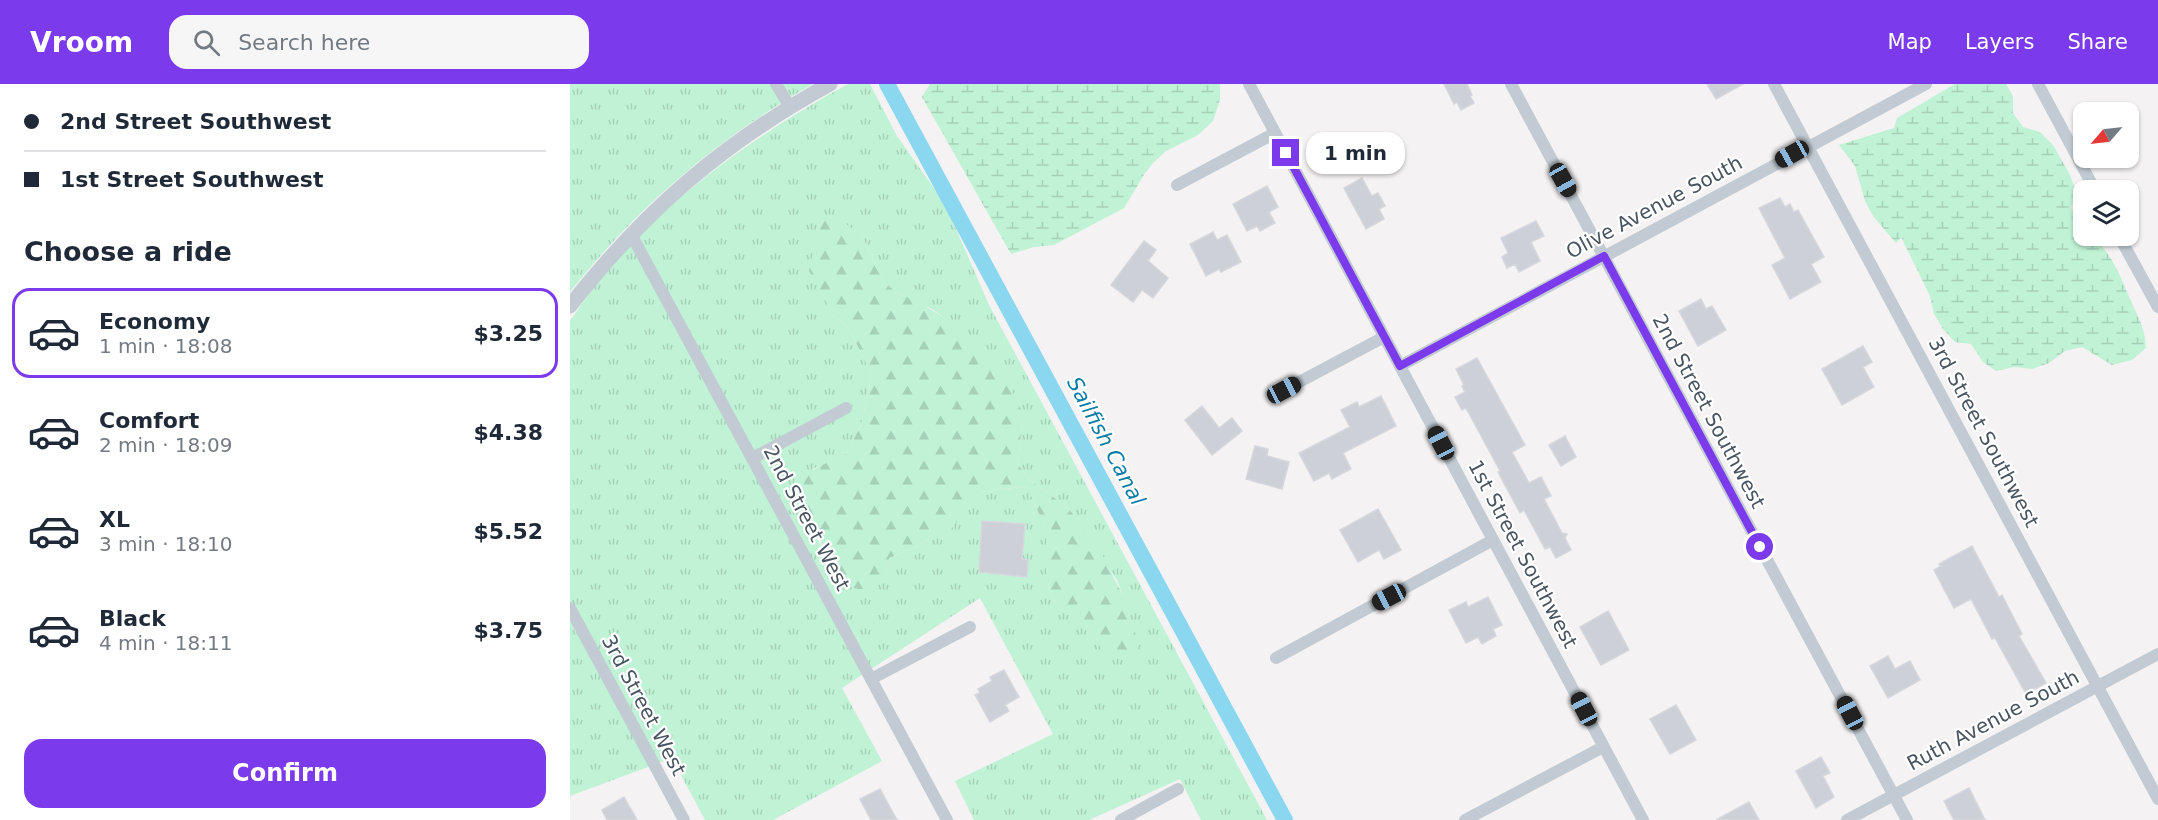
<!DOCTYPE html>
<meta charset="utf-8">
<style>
:root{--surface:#fff;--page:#f6f6f7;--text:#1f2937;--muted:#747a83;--line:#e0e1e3;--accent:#7c3aed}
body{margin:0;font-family:"DejaVu Sans",sans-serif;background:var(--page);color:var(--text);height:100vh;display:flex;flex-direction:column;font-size:22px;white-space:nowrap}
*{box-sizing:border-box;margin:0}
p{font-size:20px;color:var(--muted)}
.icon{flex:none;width:33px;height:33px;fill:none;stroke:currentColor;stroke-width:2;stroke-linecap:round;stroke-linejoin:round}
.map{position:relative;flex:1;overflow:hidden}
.details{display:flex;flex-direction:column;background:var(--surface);width:570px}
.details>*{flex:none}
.hud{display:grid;align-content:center;height:132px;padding:0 24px;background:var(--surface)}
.needle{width:39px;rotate:242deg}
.fabs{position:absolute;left:1503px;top:18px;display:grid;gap:12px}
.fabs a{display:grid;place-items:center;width:66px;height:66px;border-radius:12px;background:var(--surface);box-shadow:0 2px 4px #0004;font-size:30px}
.end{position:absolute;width:27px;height:27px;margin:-14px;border:8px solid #7c3aed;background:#fff;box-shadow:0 0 0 3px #fff}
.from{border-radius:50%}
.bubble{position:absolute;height:42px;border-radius:18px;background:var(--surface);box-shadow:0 2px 4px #0004;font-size:20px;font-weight:700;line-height:42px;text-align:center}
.car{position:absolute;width:18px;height:36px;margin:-18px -9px;border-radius:8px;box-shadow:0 0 4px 2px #0007;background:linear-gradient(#222 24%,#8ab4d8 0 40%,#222 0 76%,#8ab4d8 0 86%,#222 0)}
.hud b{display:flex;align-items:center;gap:21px;height:57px;font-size:22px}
.hud b+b{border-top:2px solid var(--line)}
.hud i{width:15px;height:15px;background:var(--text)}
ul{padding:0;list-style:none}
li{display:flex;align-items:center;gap:18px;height:90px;margin:0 12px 9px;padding:0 12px;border:3px solid transparent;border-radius:18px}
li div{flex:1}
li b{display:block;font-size:22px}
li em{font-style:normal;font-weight:700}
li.on{border-color:var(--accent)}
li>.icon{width:54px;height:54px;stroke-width:1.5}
h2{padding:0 24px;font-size:27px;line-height:72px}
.button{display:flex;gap:12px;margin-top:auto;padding:12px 24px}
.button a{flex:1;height:69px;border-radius:18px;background:var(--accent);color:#fff;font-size:24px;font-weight:700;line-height:69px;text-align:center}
header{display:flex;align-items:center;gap:36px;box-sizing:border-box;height:84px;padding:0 30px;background:var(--accent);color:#fff}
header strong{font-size:28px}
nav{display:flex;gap:33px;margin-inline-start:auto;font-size:21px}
.search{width:420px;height:54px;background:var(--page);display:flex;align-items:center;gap:15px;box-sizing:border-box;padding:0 21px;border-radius:18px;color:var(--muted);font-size:22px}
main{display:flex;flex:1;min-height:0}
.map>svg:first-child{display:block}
.grass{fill:url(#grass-tufts);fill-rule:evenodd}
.forest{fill:url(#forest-firs)}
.wetland{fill:url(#wetland-marsh)}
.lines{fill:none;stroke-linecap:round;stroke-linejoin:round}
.canal{stroke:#8bd7f0;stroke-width:16}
.building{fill:#cdd0d6;stroke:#d5d7dd;stroke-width:1.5}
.minor{stroke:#c2cbd3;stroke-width:12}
.tertiary{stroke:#c2cbd3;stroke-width:15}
.route{stroke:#7c3aed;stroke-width:8}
.labels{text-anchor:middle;stroke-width:4.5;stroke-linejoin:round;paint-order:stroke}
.street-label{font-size:20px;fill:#485460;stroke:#fff}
.water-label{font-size:21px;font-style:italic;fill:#087ca5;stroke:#fff}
</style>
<header>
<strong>Vroom</strong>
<div class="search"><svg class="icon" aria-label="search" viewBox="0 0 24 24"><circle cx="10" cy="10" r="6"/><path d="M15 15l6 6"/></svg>Search here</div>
<nav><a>Map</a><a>Layers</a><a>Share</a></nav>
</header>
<main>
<section class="details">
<div class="hud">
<b><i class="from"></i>2nd Street Southwest</b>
<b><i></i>1st Street Southwest</b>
</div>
<h2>Choose a ride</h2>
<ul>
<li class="on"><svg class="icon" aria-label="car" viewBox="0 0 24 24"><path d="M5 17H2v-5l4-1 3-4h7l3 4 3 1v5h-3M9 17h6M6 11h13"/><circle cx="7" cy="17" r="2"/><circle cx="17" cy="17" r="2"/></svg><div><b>Economy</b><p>1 min · 18:08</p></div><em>$3.25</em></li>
<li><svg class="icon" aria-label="car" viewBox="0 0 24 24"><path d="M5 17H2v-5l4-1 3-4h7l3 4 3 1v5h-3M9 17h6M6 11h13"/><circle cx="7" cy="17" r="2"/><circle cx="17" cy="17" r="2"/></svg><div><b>Comfort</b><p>2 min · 18:09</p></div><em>$4.38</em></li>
<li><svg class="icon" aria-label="car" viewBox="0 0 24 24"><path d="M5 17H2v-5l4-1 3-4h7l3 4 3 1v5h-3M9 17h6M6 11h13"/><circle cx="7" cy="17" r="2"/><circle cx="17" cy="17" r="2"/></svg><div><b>XL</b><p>3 min · 18:10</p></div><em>$5.52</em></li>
<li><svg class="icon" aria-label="car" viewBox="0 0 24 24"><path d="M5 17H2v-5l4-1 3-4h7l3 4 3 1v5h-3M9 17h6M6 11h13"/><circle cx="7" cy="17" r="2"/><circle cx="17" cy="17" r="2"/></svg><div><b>Black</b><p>4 min · 18:11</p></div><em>$3.75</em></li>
</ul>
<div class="button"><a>Confirm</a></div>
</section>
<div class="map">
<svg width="1588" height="736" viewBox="0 0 1588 736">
<defs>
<pattern id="grass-tufts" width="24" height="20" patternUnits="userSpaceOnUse" patternTransform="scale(1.5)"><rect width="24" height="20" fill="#c0f2d5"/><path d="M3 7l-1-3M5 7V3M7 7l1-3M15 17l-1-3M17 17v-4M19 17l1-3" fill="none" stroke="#a6d1b9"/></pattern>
<pattern id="forest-firs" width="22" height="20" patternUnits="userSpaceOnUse" patternTransform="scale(1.5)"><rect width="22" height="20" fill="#c0f2d5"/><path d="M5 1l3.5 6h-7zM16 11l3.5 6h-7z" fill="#a6d1b9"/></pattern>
<pattern id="wetland-marsh" width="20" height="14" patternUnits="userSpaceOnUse" patternTransform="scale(1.5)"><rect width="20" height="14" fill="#c0f2d5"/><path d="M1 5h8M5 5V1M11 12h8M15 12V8" fill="none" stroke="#a6d1b9"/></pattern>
</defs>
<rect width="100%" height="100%" fill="#f4f2f2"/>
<g class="grass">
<path d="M0,0H243C148,54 68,122 0,208Z"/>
<path d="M278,0H300L327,52L375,120L419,221L697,736H631L610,695L519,736H404L385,697L483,650L410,514L272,604L312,677L203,736H135L102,674L0,712V237C69,133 171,59 278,0ZM249,140L293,154L308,187L317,201L331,211L362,225L376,235L453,330L448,380L458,394L499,425L547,496L560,532L567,565L527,558L504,532L488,525L476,494V446L457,402L411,408L381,444L364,450L350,461L319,474L315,490L260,484C252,455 231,435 221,407L244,384L260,379L276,370L291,341L299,306L301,290L294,274L277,242L264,232L246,155Z"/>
</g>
<path class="forest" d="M264,134L279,142L293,154L308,187L317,201L331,211L347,217L376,235L437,299L446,314L453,330L448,380L458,394L499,425L530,466L554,514L565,548L568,565L555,577L538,572L504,532L488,525L476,494V446L457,402L411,408L381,445L364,450L350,461L319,474L315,490L305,505C294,505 283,506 273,500C259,490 257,469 249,455C238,437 228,428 221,407L229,392L276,370L291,341L299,306L301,290L294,274L277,242L264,232L239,187L249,139Z"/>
<g class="wetland">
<path d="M360,0H650V16L643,37L628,51L596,67L583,79L575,89L554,124L484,161L464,163L441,170L352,13Z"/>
<path d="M1385,0H1436L1443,12V29L1453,43L1470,48L1483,61L1500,91L1506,108L1501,124L1513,141L1514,152H1523C1543,173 1549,189 1560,215C1568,234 1575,243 1576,264L1562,276L1542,281L1512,263L1495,267L1479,279L1462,285L1444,283L1426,287L1413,278L1401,260L1385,258L1373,245L1364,230L1360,212L1331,153L1326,159L1303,132L1295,117L1285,82L1269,61L1324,44L1327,34Z"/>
</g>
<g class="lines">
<path class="canal" d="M317,0L715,736"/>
</g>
<g class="building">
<path d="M874,0H897L902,11L900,12L904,19L891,26L887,18L884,20Z"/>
<path d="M1137,0H1173L1146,15Z"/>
<path d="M792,94L802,112L808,109L815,122L809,125L814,135L796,145L774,104Z"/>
<path d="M697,102L708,123L699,128L705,139L690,147L687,142L677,147L663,120Z"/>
<path d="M1210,114L1215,123L1220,120L1224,128L1228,126L1254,173L1241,180L1251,198L1220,215L1202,181L1215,174L1189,124Z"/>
<path d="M966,137L974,152L961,158L970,177L949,188L945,180L937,184L932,173L938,169L931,154Z"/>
<path d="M643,148L647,156L657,151L671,178L651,188L649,185L636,192L620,160Z"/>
<path d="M574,157L586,166L578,177L598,194L583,214L572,206L563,218L541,201Z"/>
<path d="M1131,215L1136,225L1142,222L1156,246L1128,262L1109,227Z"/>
<path d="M1293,262L1302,278L1293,283L1304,303L1272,321L1252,285Z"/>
<path d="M907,274L955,361L942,368L959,399L971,393L981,412L974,415L992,449L997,450L995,454L1001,466L986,474L980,463L975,465L954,426L950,429L928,388L930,387L896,324L892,326L885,313L895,308L892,302L894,301L886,285Z"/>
<path d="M811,312L826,342L773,369L781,385L762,395L759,389L744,397L729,369L780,343L771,326L787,318L789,323Z"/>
<path d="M632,322L649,344L662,334L672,347L642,371L615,336Z"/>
<path d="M995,352L1006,373L991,382L979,361Z"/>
<path d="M685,362L698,365L697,372L719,378L712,405L676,395Z"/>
<path d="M808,425L831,466L814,475L809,466L788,478L770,446Z"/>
<path d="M412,437L455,440L452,475L458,476L457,493L409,488Z"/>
<path d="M1402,462L1429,513L1432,511L1452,550L1449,552L1476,599L1456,610L1425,554L1422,555L1401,515L1384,524L1364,486L1371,482L1369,480Z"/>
<path d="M918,513L932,541L923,545L926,552L912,560L908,553L896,559L879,526L896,518L898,523Z"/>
<path d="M1038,527L1059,566L1031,581L1010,543Z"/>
<path d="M1318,572L1325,585L1340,577L1350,596L1318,614L1300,582Z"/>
<path d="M434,586L449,613L435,621L439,627L420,638L405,611L410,609L408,605L422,597L420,593Z"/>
<path d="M1106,621L1126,656L1100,670L1080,635Z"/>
<path d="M1251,673L1260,689L1253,692L1264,713L1246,724L1226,687Z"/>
<path d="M1399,704L1415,736H1384L1374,717Z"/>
<path d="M310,705L327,736H301L290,715Z"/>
<path d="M54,713L67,736H37L32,726Z"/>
<path d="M1179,718L1189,736H1146Z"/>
</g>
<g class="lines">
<g class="minor">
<path d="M206,0L220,23"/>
<path d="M679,0L1073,736"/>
<path d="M941,0L1337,736"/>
<path d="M1204,0L1588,715"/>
<path d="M1468,0L1525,106"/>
<path d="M607,101L705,49"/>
<path d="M61,150L377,736"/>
<path d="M1549,152L1588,223"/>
<path d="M830,282L1356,0"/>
<path d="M714,306L814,253"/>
<path d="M183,374L276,324"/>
<path d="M0,524L114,736"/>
<path d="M706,574L923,456"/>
<path d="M301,595L400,543"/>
<path d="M551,736L608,705"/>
<path d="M895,736L1033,663"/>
<path d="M1277,736L1588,570"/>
</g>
<path class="tertiary" d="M0,222C74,127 154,58 260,0"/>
</g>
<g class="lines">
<path class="route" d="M716,69L830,282L1034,172L1190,463"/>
</g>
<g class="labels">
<g class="street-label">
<text transform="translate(1084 123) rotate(-28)" y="7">Olive Avenue South</text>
<text transform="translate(1139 327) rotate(62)" y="7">2nd Street Southwest</text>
<text transform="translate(1414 348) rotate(62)" y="7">3rd Street Southwest</text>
<text transform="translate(237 434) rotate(62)" y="7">2nd Street West</text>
<text transform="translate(953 470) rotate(62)" y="7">1st Street Southwest</text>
<text transform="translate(74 621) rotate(62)" y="7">3rd Street West</text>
<text transform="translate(1423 636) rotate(-28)" y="7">Ruth Avenue South</text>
</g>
<g class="water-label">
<text transform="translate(536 357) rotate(62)" y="7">Sailfish Canal</text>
</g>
</g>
</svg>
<div class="fabs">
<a><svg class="needle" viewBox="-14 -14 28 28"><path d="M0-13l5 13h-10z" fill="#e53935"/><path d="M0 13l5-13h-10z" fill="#747a83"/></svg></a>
<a><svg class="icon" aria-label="layers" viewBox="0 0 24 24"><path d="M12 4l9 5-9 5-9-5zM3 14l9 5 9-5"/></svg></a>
</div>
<i class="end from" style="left:1190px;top:463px"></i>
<i class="end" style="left:716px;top:69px"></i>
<div class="bubble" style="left:736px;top:48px;width:99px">1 min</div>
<i class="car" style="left:1222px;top:70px;rotate:241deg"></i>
<i class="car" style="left:993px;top:96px;rotate:151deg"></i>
<i class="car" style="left:714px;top:306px;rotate:62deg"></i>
<i class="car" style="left:871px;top:359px;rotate:332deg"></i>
<i class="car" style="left:819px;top:513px;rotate:242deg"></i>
<i class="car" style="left:1014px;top:625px;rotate:332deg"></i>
<i class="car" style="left:1280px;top:629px;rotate:332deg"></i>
</div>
</main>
